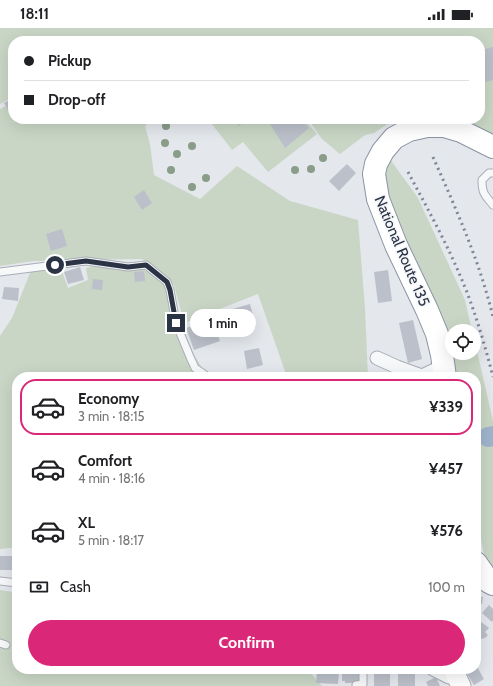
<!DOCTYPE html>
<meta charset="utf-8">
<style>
:root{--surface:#fff;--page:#f6f6f6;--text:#202124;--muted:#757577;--line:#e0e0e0;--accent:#db2777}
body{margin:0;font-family:Cabin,sans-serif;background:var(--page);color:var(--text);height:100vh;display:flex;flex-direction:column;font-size:15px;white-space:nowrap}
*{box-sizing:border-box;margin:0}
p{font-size:13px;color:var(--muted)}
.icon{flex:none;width:22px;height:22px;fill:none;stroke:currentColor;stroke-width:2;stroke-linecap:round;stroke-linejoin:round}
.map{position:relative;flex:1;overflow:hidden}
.side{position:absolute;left:12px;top:344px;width:469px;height:302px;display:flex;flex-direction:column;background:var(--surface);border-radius:16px;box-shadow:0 4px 16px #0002}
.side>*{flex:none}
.guide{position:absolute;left:8px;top:8px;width:477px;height:88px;border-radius:16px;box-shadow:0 4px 16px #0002;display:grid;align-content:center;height:88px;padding:0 16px;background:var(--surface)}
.tools{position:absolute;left:445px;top:296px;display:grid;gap:8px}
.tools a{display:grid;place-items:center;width:36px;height:36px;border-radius:50%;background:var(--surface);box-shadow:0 4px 16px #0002;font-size:20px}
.end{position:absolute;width:18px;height:18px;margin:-9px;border:5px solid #2b3445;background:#fff;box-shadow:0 0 0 2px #fff}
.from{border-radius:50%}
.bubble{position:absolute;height:28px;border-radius:14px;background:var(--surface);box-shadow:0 4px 16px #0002;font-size:13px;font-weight:800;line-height:28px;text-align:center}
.guide b{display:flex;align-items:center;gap:14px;height:38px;font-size:15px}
.guide b+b{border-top:1px solid var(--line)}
.guide i{width:10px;height:10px;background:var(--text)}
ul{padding:7px 0 0;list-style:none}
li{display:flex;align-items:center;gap:12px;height:56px;margin:0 8px 6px;padding:0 8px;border:2px solid transparent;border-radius:16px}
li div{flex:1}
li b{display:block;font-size:15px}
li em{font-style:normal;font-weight:800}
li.selected{border-color:var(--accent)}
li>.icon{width:36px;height:36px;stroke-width:1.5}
.pay{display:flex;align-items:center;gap:10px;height:44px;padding:0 16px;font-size:15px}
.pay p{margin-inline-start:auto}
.cta{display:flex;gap:8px;margin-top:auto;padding:8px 16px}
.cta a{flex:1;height:46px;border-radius:24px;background:var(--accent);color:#fff;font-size:16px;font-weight:800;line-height:46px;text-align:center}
.status{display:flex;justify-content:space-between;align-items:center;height:28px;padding:0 20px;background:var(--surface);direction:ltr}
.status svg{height:11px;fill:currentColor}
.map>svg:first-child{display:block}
.green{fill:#c9d6c5}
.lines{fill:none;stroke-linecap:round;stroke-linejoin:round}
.river{stroke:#9fb4cc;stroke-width:20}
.building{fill:#bbc0ca}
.service-casing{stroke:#a9aeb7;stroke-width:9}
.minor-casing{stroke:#a9aeb7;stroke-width:15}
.secondary-casing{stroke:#a9aeb7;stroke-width:21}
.trunk-casing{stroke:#8b94a3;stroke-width:24}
.service{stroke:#f7f8fa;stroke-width:7}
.minor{stroke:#f7f8fa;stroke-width:13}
.secondary{stroke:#fff;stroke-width:19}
.trunk{stroke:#fff;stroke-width:22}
.rail{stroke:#7d8696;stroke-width:3;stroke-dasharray:2 4;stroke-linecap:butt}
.tree{fill:#899d89}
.route{stroke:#2b3445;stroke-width:5}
.labels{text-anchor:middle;stroke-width:3;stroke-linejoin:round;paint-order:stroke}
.street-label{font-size:15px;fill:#2b3445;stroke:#f4f6f9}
</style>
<div class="status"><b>18:11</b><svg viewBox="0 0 49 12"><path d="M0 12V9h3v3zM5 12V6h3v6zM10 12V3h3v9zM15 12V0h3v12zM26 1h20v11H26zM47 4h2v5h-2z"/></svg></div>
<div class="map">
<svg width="493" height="658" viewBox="0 0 493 658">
<rect width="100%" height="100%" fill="#e4e7ec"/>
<g class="green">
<path d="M0,0H493V108L451,91H480V13H13V69L0,76Z"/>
<path d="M13,74V91H44L1,94L80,91H150L151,93L145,98L150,116L154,147L200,171L237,138L290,173L358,192L365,280L368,349H287L258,266L184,295L174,257L142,231L58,232L68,260L88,252L86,240L104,236L146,237L165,257L174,298L196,334L176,295L207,349H17V519L0,521V308L12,290L32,240L56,233H33L0,238V81Z"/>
<path d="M208,91H304L317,106L268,144L243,114L232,122Z"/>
<path d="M308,91H395L374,105L365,107L340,126L322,111Z"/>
<path d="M387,127L418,170L465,272L472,303H452V325H474V310L493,393V541L487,542L476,485V349H458L429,276L408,230L382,149Z"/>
<path d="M0,562L13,564L17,566V641H307L322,658H0Z"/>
</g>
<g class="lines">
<path class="river" d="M488,409L493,408"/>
</g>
<g class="building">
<path d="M480,16L482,22L493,19V52L480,55Z"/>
<path d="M13,70V83L10,85L4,75Z"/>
<path d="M233,91H247L239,98Z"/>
<path d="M276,91H300L309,100L285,120L270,96Z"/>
<path d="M347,136L356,145L339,163L329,153Z"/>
<path d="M144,162L152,175L142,182L134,169Z"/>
<path d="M62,201L67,218L51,223L46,206Z"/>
<path d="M80,239L84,252L68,256L64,244Z"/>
<path d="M388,242L392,273L378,275L374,244Z"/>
<path d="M144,243L145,253L135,254L134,244Z"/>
<path d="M93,251L103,252L102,262L92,261Z"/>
<path d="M4,259L19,260L18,273L2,271Z"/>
<path d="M250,276L256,299L241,303L233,281Z"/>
<path d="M212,291L220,313L194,322L186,300Z"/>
<path d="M413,292L422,331L408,335L399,295Z"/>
<path d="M259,320L263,337L247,341L244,323Z"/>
<rect x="0" y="528" width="17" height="14"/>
<path d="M476,568L483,569L482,576H476Z"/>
<path d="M489,577L493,581V592L492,594L482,585Z"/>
<path d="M476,590L489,600L485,604L488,607L485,610L481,611L476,608Z"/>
<path d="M476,637L484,651L474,657L464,641H476Z"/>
<path d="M317,643L339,644L338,656L316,655Z"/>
<path d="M342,643H360V653H356V655H345V653H342Z"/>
<rect x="374" y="645" width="16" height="13"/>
<rect x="398" y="646" width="17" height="12"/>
<path d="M436,649L440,658H428L426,654Z"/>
</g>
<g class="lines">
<g class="service-casing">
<g id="service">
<path d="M493,145H489L482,152C482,166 485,167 493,177"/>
<path d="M0,244L86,233L128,239L146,237L167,254L170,262L176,295L190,329L195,340L208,349"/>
<path d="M0,553L17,555"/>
<path d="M0,615L6,617"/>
<path d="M356,658V657L363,656V641"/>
</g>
</g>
<g class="minor-casing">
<g id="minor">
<path d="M377,330L397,339L422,348L443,338"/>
<path d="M433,641L449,649H457"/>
</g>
</g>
<g class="secondary-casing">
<path id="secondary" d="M453,641L461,658"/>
</g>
<g class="trunk-casing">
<g id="trunk">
<path d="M445,349L442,327L437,306L427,282L396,217L378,171L374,146L376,136L383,123L394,110L409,102L427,98H444L461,103L493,119"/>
<path d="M476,535L489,554L493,556"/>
</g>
</g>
<use href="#service" class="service"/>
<use href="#minor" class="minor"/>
<use href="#secondary" class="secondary"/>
<use href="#trunk" class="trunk"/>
<g class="rail">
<path d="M433,129C456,181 480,234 493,289"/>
<path d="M408,144C431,187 456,232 472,278C480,301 487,325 493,349"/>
</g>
</g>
<g class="tree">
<circle cx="166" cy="98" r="4"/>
<circle cx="165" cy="115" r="4"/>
<circle cx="192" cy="118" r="4"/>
<circle cx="177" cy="126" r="4"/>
<circle cx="323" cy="130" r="4"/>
<circle cx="311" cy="141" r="4"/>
<circle cx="171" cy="142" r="4"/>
<circle cx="295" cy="142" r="4"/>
<circle cx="206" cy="150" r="4"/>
<circle cx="192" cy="159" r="4"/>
</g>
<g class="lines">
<path class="route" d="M55,237L86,233L128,239L146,237L167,254L170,262L176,295"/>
</g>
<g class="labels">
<g class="street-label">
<text transform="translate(402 223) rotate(67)" y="5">National Route 135</text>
</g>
</g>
</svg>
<div class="tools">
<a><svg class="icon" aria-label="locate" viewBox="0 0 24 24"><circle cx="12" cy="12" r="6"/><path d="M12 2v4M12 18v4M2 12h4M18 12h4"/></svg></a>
</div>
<i class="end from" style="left:55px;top:237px"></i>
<i class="end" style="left:176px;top:295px"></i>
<div class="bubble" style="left:190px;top:281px;width:66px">1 min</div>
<div class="guide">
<b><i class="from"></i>Pickup</b>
<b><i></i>Drop-off</b>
</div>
<section class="side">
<ul>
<li class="selected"><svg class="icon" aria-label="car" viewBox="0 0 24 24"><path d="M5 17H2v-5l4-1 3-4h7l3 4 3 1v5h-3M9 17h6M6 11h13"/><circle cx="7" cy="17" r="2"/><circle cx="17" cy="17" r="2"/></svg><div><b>Economy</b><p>3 min · 18:15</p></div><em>¥339</em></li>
<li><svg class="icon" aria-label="car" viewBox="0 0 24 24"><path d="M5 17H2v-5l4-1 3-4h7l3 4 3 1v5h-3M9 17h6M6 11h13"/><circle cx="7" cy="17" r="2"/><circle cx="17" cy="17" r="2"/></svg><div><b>Comfort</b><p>4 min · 18:16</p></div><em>¥457</em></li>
<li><svg class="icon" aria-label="car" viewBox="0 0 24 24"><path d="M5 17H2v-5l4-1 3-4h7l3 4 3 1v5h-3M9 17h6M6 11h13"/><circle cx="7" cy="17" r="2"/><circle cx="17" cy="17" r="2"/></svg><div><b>XL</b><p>5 min · 18:17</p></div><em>¥576</em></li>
</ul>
<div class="pay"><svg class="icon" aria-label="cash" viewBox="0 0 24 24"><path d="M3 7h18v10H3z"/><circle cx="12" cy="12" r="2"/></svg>Cash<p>100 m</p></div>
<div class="cta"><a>Confirm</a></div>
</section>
</div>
